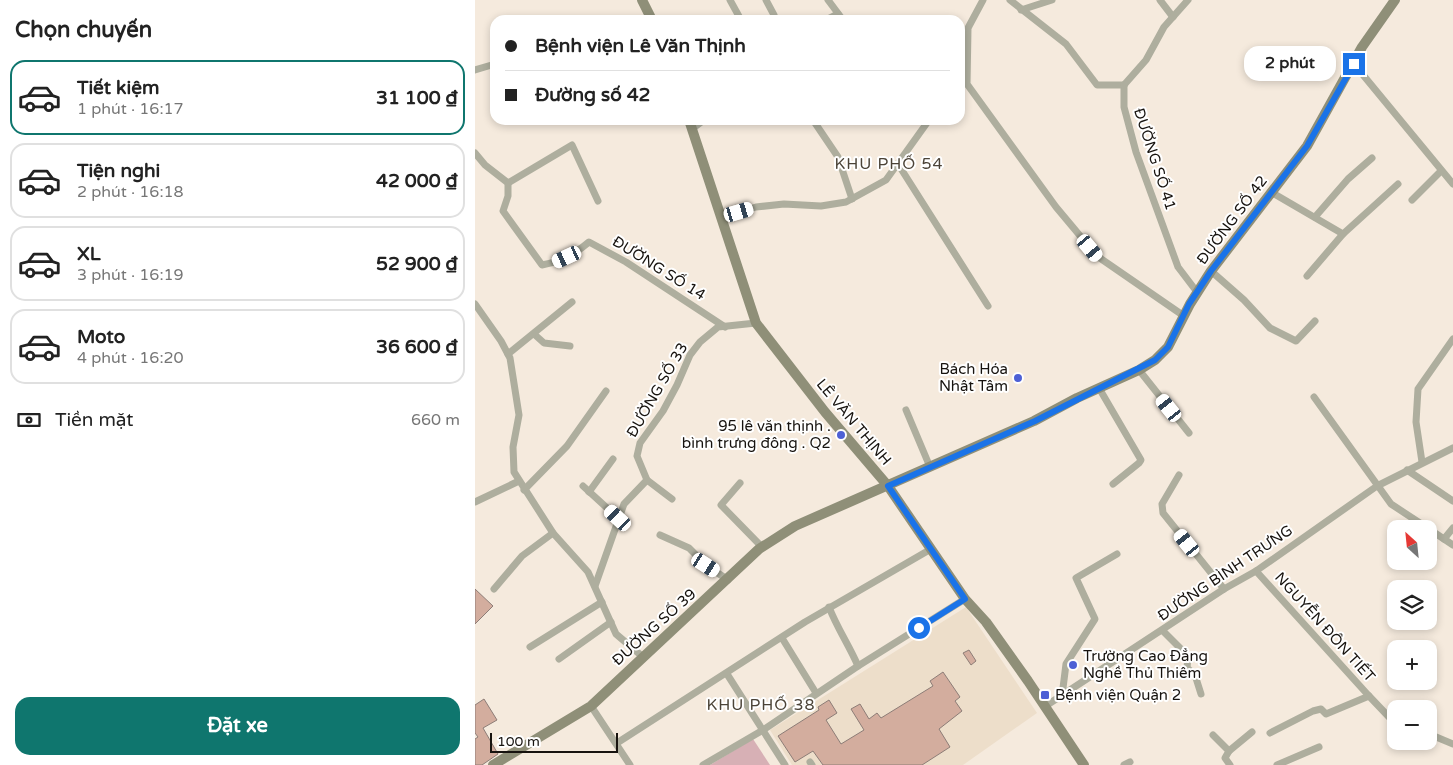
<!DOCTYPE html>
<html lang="vi">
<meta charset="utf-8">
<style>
:root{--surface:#fff;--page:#f2f2f2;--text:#222;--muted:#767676;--line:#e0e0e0;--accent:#0f766e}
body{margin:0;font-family:"Varela Round",sans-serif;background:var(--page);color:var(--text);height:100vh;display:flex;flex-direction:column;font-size:19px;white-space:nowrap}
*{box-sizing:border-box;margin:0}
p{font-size:16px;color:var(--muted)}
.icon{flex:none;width:28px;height:28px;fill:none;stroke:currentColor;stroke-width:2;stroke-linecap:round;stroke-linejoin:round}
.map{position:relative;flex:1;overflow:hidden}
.side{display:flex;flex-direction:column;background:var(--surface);width:475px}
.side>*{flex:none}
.guide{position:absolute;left:15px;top:15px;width:475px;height:110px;border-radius:15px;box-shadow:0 2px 8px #0003;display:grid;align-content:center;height:110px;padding:0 15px;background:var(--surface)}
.needle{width:32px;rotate:333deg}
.fabs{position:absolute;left:912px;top:520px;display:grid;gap:10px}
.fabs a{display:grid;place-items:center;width:50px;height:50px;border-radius:10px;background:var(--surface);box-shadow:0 2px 8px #0003;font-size:25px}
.scale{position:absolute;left:15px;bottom:12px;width:128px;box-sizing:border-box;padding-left:5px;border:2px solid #17130f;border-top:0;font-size:14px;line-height:18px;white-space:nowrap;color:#17130f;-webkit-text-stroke:4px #fff;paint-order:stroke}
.end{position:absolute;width:22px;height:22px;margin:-11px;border:6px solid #1a73e8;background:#fff;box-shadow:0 0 0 2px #fff}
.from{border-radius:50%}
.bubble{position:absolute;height:35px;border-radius:15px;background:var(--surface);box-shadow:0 2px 8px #0003;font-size:16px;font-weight:800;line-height:35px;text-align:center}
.car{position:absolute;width:15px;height:30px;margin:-15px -8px;border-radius:6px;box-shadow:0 0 4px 1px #0007;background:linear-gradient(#fff 24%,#345 0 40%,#fff 0 76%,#345 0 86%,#fff 0)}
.guide b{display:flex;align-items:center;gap:18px;height:48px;font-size:19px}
.guide b+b{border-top:1px solid var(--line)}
.guide i{width:12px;height:12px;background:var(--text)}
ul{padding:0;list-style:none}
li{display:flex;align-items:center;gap:15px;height:75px;margin:0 10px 8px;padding:0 5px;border:2px solid var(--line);border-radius:15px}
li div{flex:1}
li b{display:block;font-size:19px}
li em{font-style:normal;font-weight:800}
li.active{border-color:var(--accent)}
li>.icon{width:45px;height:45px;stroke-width:1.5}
h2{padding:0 15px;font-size:22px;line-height:60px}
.pay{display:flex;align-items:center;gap:12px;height:55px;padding:0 15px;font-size:19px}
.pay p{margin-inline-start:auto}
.cta{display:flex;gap:10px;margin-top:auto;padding:10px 15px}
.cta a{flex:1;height:58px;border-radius:15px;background:var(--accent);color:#fff;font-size:20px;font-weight:800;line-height:58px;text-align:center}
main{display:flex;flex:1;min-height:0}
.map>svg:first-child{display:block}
.built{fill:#eddeca}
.green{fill:#d7b0b5}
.building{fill:#d3ad9e;stroke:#8d7d77}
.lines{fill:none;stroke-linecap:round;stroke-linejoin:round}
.street{stroke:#aeae9e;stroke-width:7}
.secondary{stroke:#8f8f78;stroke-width:10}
.route{stroke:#1a73e8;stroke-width:6}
.poi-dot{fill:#4d60d5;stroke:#fff;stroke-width:2}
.labels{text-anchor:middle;stroke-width:4;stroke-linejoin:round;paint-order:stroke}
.street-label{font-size:15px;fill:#17130f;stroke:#fff}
.poi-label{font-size:15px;fill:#17130f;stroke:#fff;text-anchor:end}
.neighbourhood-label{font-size:16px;letter-spacing:1px;fill:#4b4337;stroke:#fff}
</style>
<main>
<section class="side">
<h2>Chọn chuyến</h2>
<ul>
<li class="active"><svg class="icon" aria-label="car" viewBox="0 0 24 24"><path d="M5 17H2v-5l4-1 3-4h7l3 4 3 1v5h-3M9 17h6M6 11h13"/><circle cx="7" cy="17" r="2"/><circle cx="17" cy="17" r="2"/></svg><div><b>Tiết kiệm</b><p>1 phút · 16:17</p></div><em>31 100 ₫</em></li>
<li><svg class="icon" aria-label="car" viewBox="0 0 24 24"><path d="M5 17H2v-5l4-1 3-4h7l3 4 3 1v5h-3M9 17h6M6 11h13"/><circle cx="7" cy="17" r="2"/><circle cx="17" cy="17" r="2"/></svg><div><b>Tiện nghi</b><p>2 phút · 16:18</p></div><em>42 000 ₫</em></li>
<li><svg class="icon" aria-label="car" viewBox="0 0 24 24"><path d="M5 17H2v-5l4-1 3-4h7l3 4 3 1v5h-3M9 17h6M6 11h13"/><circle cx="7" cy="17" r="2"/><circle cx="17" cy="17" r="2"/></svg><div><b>XL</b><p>3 phút · 16:19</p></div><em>52 900 ₫</em></li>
<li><svg class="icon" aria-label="car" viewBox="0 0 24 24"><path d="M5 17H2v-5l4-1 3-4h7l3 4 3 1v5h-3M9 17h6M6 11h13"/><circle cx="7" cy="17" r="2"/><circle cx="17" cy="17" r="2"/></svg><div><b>Moto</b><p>4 phút · 16:20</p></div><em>36 600 ₫</em></li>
</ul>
<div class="pay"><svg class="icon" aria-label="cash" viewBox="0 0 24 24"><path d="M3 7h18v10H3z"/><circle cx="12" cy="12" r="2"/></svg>Tiền mặt<p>660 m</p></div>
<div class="cta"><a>Đặt xe</a></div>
</section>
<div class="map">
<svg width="978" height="765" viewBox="0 0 978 765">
<rect width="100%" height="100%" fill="#f5eadd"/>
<path class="built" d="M491,607L562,713L488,765H317L295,730Z"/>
<path class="green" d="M278,739L295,765H235Z"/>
<g class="building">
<path d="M0,589L18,606L0,624Z"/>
<path d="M494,650L501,661L496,665L488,653Z"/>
<path d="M468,672L485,697L480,701L487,711L464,729L475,747L447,765H348L338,751L320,762L303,736L344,710L343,707L354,700L362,713L351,720L366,744L389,730L376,709L385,704L394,719L402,713L406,718L458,686L455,681Z"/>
<path d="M9,699L22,720L8,728L23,754L7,765H0V739L3,737L0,733V705Z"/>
</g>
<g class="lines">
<g class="street">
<path d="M255,0L266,20"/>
<path d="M291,0L299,15"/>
<path d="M353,0L368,20"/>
<path d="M508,0L493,28L492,84L581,207L622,256L709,316"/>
<path d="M535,0L591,44L622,85H649"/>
<path d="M685,0L698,17"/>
<path d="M546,10L577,0"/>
<path d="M351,20L363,14"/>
<path d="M879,64L978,184"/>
<path d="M0,70L20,64"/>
<path d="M649,85V107L661,152L703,267L722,292"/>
<path d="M649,85L671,60L689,27L713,0"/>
<path d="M338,120L363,157L377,199"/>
<path d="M217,129L229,120"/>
<path d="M0,153L10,165L33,183V196L28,211L67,265C85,262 100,254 114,242L151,262L250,327"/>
<path d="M423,164L513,306"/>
<path d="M33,183L97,145L123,201"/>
<path d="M796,192L868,234L923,184"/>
<path d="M937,200L966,171"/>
<path d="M247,217L281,207L309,204L346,206L371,202L411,180L454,120"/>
<path d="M840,217L873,179L897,158"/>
<path d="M736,271L769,300L795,328L821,341L840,321"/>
<path d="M832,276L868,234"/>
<path d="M0,304L26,341L35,358L44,415L38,447L39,472L78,533L113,572L141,634L168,657"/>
<path d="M59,334L69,343L95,346"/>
<path d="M33,354L97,302"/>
<path d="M664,370L714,433"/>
<path d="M624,388L666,460L664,463L638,484"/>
<path d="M839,397L916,504L954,529"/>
<path d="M431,410L455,467"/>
<path d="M947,462L941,422L943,389L978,339"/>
<path d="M932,470L978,501"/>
<path d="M704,475L687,504L688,513L749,589"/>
<path d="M172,480L197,499"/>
<path d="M265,483L246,505L287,547"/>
<path d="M108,486L143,518"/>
<path d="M49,490L92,446L131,391"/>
<path d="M114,492L138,459"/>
<path d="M0,502L44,481"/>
<path d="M954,529L978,545"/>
<path d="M185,535L214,548L231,565L253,580"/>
<path d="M969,539L978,528"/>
<path d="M781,571L894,696L914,717L921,720"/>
<path d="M120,586L149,504L172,480L162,456L165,443L188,411L202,385L215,355L225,342L243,327L281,323"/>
<path d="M19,589L47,556L78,533"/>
<path d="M354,607C362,628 374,645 383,666"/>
<path d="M688,631L713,656L712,668L720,675L726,694"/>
<path d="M307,638L341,693"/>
<path d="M55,647L127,602"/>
<path d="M84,659L136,622"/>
<path d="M252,674L310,765"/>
<path d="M587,696L591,664L620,619L601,578L642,554"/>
<path d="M116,706L155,765"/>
<path d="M569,707L749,589L781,571L902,486L978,448"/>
<path d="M795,733L838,711L846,709L851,714L894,696"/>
<path d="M954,734L978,744"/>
<path d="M738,735L754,751L750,758L755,765"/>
<path d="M142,743L330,622L456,549"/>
<path d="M754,751L777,732"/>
<path d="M335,762L337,765"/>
<path d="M228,765L288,730L383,666L490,599"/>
<path d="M649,765L655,762"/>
<path d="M802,765L844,747"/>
</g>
<g class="secondary">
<path d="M167,0L177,20"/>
<path d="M214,120L281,323L350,412L413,486L490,599L511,622L553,681L609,765"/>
<path d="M18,765L116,706L284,549L320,526L559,421L602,398L664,370L680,360L693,347L715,304L736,271L832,146L887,47L920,0"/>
</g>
</g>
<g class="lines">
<path class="route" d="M444,628L490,599L413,486L560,421L680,360L693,347L714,304L736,271L832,146L879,64"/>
</g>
<g class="poi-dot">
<circle cx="543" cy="378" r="5"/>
<circle cx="366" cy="435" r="5"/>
<circle cx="598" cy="665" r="5"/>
<rect x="565" y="690" width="10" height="10" rx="2.5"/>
</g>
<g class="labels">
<g class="street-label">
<text transform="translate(680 159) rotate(72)" y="5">ĐƯỜNG SỐ 41</text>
<text transform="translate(757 220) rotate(-53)" y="5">ĐƯỜNG SỐ 42</text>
<text transform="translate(184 268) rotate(32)" y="5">ĐƯỜNG SỐ 14</text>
<text transform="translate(182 390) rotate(-60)" y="5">ĐƯỜNG SỐ 33</text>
<text transform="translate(379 422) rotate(50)" y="5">LÊ VĂN THỊNH</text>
<text transform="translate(750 573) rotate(-34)" y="5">ĐƯỜNG BÌNH TRƯNG</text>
<text transform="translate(179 627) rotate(-42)" y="5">ĐƯỜNG SỐ 39</text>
<text transform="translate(850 627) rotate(48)" y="5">NGUYỄN ĐÔN TIẾT</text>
</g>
<g class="poi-label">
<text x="533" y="374">Bách Hóa<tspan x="533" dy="17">Nhật Tâm</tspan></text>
<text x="356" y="431">95 lê văn thịnh .<tspan x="356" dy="17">bình trưng đông . Q2</tspan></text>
<text x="608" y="661" text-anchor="start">Trường Cao Đẳng<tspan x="608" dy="17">Nghề Thủ Thiêm</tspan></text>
<text x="580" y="700" text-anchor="start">Bệnh viện Quận 2</text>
</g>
<g class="neighbourhood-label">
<text x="414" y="169">KHU PHỐ 54</text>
<text x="286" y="710">KHU PHỐ 38</text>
</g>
</g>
</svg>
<div class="fabs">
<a><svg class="needle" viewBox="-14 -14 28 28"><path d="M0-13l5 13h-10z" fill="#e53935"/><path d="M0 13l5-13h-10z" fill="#767676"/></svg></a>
<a><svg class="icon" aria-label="layers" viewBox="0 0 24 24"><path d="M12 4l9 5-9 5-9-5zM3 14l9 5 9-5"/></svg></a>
<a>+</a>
<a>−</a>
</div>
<div class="scale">100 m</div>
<i class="end from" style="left:444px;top:628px"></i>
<i class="end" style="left:879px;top:64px"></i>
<div class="bubble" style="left:769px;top:46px;width:92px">2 phút</div>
<i class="car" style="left:264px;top:212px;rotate:74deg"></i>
<i class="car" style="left:615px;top:248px;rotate:140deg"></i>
<i class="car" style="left:92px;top:257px;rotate:245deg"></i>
<i class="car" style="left:694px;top:408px;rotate:321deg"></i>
<i class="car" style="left:143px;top:518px;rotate:313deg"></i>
<i class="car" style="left:712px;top:543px;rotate:321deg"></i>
<i class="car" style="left:231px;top:565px;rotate:123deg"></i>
<div class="guide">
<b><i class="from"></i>Bệnh viện Lê Văn Thịnh</b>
<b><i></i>Đường số 42</b>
</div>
</div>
</main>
